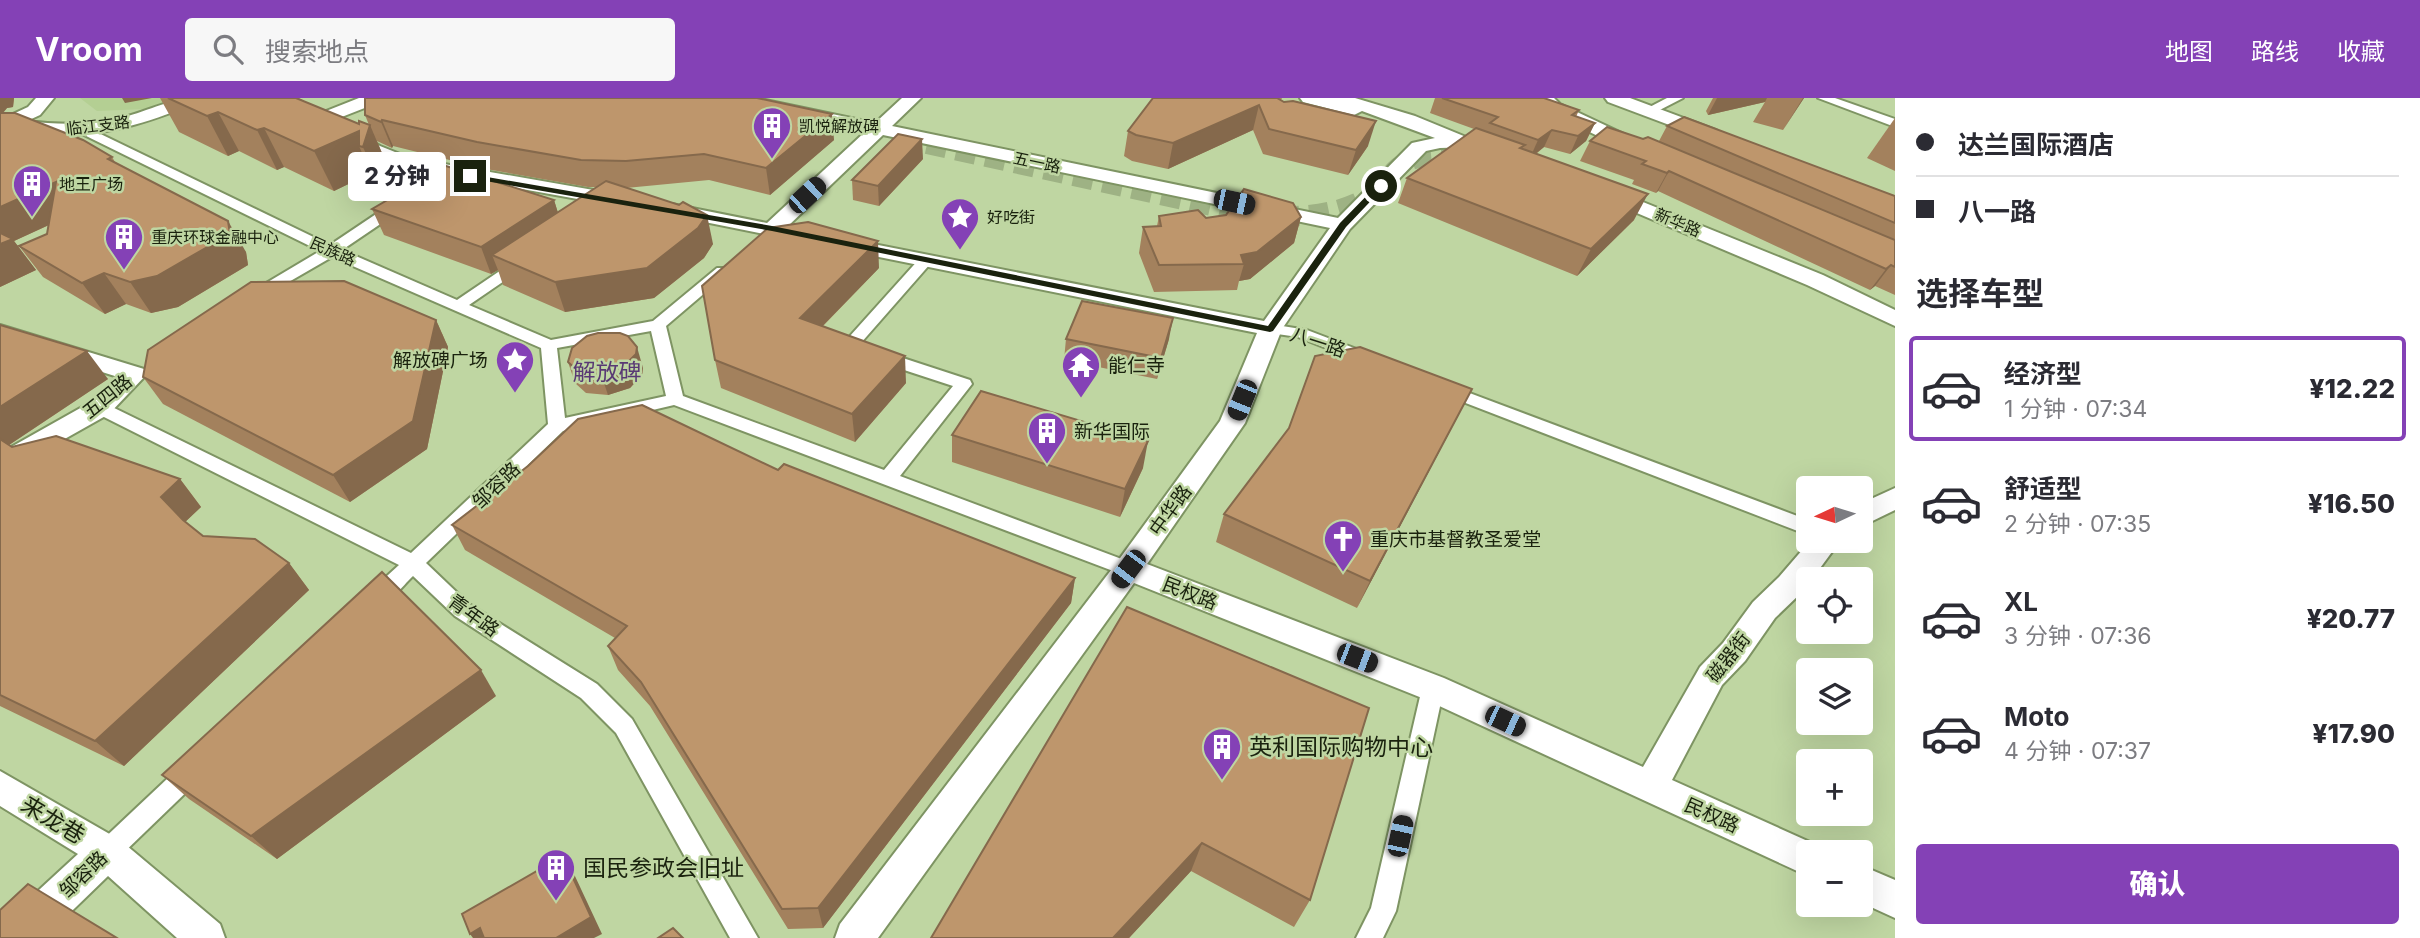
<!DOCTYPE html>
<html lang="zh">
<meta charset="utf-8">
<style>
:root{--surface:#fff;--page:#f7f7f7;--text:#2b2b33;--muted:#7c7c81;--line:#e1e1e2;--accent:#8441b6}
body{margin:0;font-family:Inter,"Noto Sans SC",sans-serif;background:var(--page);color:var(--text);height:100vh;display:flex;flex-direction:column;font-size:26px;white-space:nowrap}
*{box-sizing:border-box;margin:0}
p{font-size:23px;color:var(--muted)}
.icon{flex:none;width:38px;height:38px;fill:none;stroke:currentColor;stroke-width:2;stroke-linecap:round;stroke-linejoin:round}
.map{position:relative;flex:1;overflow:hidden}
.side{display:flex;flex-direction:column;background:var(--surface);width:525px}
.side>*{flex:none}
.banner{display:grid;align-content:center;height:154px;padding:0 21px;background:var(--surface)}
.needle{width:46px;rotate:266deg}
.fabs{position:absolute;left:1796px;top:378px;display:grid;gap:14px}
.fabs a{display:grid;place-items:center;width:77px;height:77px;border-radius:7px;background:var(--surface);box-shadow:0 7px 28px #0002;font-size:35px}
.end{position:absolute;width:32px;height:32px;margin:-16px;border:9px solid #1a220e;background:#fff;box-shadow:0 0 0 4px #fff}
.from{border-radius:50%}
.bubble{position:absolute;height:49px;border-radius:7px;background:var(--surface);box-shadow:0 7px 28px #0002;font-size:23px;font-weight:800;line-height:49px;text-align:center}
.car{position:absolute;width:21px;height:42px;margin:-21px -10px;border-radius:9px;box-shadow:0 0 5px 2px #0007;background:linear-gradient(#222 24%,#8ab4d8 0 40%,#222 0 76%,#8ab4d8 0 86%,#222 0)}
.banner b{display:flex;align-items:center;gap:24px;height:66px;font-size:26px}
.banner b+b{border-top:2px solid var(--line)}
.banner i{width:18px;height:18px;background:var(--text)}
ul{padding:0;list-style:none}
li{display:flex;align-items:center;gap:21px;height:105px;margin:0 14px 10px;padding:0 7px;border:4px solid transparent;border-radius:7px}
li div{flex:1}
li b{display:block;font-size:26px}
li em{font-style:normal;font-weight:800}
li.current{border-color:var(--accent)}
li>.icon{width:63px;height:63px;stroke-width:1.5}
h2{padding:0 21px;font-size:32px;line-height:84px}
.primary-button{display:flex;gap:14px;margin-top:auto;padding:14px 21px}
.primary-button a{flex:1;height:80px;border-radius:7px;background:var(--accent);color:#fff;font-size:28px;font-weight:800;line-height:80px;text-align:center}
header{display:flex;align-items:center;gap:42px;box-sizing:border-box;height:98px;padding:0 35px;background:var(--accent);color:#fff}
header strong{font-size:33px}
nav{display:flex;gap:38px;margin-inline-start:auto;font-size:24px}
.search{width:490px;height:63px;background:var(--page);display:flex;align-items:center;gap:18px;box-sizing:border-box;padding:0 24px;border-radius:7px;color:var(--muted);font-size:26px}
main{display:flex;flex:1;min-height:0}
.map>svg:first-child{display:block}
.built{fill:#b4cf93}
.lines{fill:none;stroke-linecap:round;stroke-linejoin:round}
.secondary-tunnel{stroke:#9eb284;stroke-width:20;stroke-dasharray:20 10;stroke-linecap:butt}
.street-casing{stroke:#7e9463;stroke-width:4}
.secondary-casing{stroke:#7e9463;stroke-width:4}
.street{fill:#fff;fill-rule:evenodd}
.secondary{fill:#fff;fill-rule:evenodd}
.wall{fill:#a3815d}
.shaded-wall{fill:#85694c}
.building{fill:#be966c;stroke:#85694c;stroke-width:2}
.route{fill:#1a220e}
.labels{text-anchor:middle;stroke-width:5;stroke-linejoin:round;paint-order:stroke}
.far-street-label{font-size:16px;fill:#1a220e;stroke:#bfd6a2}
.far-poi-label{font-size:16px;fill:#1a220e;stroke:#bfd6a2;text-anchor:start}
.street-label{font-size:19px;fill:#1a220e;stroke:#bfd6a2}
.poi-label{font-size:19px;fill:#1a220e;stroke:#bfd6a2;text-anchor:start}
.quarter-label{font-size:23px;fill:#593974;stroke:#bfd6a2}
.near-poi-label{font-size:23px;fill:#1a220e;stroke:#bfd6a2;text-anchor:start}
.near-street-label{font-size:23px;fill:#1a220e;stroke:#bfd6a2}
</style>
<header>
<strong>Vroom</strong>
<div class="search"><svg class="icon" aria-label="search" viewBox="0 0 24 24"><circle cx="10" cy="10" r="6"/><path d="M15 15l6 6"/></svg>搜索地点</div>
<nav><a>地图</a><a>路线</a><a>收藏</a></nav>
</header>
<main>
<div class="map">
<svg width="1895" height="840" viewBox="0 0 1895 840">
<rect width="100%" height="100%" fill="#bfd6a2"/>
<path class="built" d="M80,0H176L145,11L97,13Z"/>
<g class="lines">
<path class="secondary-tunnel" d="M927,46L1257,118C1291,119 1327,119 1359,104C1376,97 1383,85 1395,72C1414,53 1450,57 1474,57"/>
<g class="street-casing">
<g id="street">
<path d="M1667,0H1683L1652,16L1642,13Z"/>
<path d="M1818,0H1835L1895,21V29Z"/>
<path d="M84,28L330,147L394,104H404V110L342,152L457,202L516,162H526L528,165L526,168L469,207L551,242L653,223L717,170H727L729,173L727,176L666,228L683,298L884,372L953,288L843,252L841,248L921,159H931L933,162L931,165L860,246L970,282L972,286L900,378L1135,466L1138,471L1135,476L1128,479L1121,476L674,307L563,333L426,465L469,506L597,586L632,621L758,840H730L616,635L581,600L455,518L413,478C401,489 384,515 366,509L363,503L366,497L399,467L94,314L91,310L100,304L106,306L411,455L548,326L541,250L332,159L261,200H251L248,197L251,194L320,153L80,35V29ZM651,233L666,298L565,320L557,250Z"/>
<path d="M1270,226L1307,232L1375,258L1377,262L1369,267L1298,239L1264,234L1262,231L1264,228Z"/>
<path d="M1443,285L1808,422V437L1437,294L1435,290L1437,286Z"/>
<path d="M1433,581L1441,583L1444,590L1396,813L1383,840H1356L1371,810L1422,590L1425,583Z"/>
<path d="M193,661L201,664L205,672L201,680L116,762L107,766L98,762L94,754L98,746L185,664Z"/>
</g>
</g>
<g class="secondary-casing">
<g id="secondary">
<path d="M36,0H54L40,17L27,23C58,27 91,27 121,20C152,12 169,0 202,0L199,4C154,22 110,38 60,37C41,36 19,30 0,32V22L28,9Z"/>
<path d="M273,0H295L321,15L359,0H383L380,4L334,22L380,48L410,60L622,97L629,99L632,103L629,107L622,109L399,69L366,56Z"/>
<path d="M722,0H756L875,25L902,0H921L892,28L1338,120L1412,45L1435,40L1362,13L1354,17L1303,4L1300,0H1355L1415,18L1471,41L1473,45L1471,49L1440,50L1426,53L1350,131L1282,231L1245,325L1147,466L1444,580L1643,669L1700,569L1723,545L1753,504L1779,479L1810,443H1840L1812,481H1808V486L1801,495L1775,520L1745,563L1722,587L1672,682L1821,749L1823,754H1808V778L1422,600L1134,485L878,840H835L840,826L1118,463L1220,323L1257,235L665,116L662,112L665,108L672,106L767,125L866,33L731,5ZM883,37L1330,130L1264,223L787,129Z"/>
<path d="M1535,0H1554L1560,6L1643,45L1645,49L1643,53H1629L1548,14Z"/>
<path d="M1605,0H1630L1716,32L1719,36L1710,41L1704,40L1608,4Z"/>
<path d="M1606,89L1823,177L1895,212V228L1807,187L1599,99L1596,95L1599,91Z"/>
<path d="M0,227L144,271L147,276L109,316L22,365L13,368L4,365L0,359L4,353L91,304L118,279L0,242Z"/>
<path d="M1895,390V412L1860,429V406Z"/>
<path d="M0,673L120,742L220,826L225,840H177L108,778L44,840H0L2,826L78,756L0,708Z"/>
<path d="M1860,767L1895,782V820L1860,804Z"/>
</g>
</g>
<use href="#street" class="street"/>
<use href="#secondary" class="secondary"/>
</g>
<g class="wall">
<path d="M0,0H14L13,9L7,10L3,15L112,59L115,64L246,154L248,167L178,209L151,215L126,206L105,216L43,179L19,148L47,136L49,127L14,143L36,172L0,189Z"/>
<path d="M160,0H296L359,26L369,27L365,17L834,42L770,97L709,82L626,90L713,146L704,160L654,200L565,214L503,187L498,172L491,176L384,137L372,111L554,102L558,115L597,89H588L486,71L393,48L392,50L377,43L387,67L381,89L377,88L371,75L334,93L284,69L277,72L239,53L228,58L179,34Z"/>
<path d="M1153,0H1282L1281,2L1368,48L1348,77L1263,56L1253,32L1168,71L1132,63L1124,58L1128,33Z"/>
<path d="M1435,0H1544L1579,12L1576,19L1595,25L1586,43L1570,56L1544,49L1536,56L1634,122L1577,178L1398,105L1407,80L1474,31L1430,15Z"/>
<path d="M1713,0H1804L1783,32L1753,24L1765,4L1708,17L1706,13Z"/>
<path d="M1895,20V73L1867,60Z"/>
<path d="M1667,28L1895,98V197L1875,188L1870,192L1658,93L1656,95L1632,86L1634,82L1580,63L1590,43L1643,41L1659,43Z"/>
<path d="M923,61L879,108L853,102L852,82Z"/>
<path d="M1159,118L1206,120L1301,119L1294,145L1250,181L1239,183L1237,192L1154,194L1139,155L1143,129L1157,128Z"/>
<path d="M879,170L823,228L906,285L855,344L721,290L715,262Z"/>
<path d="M436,222L448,249L427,351L350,404L163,306L143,279Z"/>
<path d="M0,227L108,281L9,347L12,349L180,381L201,409L185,424L203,438L289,465L309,492L124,668L0,608Z"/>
<path d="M1066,241H1169L1157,281L1064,262Z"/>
<path d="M568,264L643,270L642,277L630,290L608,297L586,295L575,285Z"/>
<path d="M1472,291L1458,318L1357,510L1216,444L1224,416L1289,330Z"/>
<path d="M952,337L1143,370L1120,419L952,364Z"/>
<path d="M778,372L1075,480L1071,505L823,830L788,831L650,608L618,572L608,548L615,540L465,452L452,427Z"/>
<path d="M496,598L277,761L189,701L162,677Z"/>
<path d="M1369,610L1310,802L1294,829L1191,773L1129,840H931Z"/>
</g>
<g class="shaded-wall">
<path d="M0,0H14L13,9L7,10L0,18Z"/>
<path d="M122,0H152L125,5Z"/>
<path d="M1717,0H1767L1765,4L1708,17Z"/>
<path d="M1803,0H1804L1783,32Z"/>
<path d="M1259,7L1253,32L1168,71L1173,45Z"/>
<path d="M218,14L239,53L228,58L207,18Z"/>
<path d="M832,16L834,42L770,97L766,70Z"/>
<path d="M382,22L393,48L392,50L381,24Z"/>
<path d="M1376,23L1368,48L1348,77L1356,52Z"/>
<path d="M1595,25L1586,43L1570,56L1578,38Z"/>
<path d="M370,27L387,67L381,89L363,49L359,48L371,75L334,93L314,53Z"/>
<path d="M264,30L284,69L277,72L257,32Z"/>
<path d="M1552,32L1544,49L1530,60L1538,42Z"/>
<path d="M922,41L923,61L879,108L878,88Z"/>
<path d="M1669,73L1658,93L1656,95L1667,75Z"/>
<path d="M56,84L77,114L14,143L36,172L0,189V109Z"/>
<path d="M1648,96L1634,122L1577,178L1591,151Z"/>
<path d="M554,102L562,128L492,157L498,172L491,176L481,149Z"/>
<path d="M707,117L713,146L704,160L654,200L565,214L555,184Z"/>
<path d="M1301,119L1294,145L1250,181L1239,183L1244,166L1241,157Z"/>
<path d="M228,123L246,154L248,167L178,209L151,215L130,184Z"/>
<path d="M878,143L879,170L804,247L800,220Z"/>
<path d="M1891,167L1875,188L1870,192L1886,171Z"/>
<path d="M104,175L126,206L105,216L82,185Z"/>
<path d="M1173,220L1169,241L1157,281L1161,260Z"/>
<path d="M436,222L448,249L427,351L350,404L333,377Z"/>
<path d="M637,249L643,270L642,277L630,290L608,297L601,276Z"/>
<path d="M87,253L108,281L3,351L0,354V309Z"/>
<path d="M905,258L906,285L855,344L852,316Z"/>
<path d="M1472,291L1458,318L1357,510L1370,483Z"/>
<path d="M1148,343L1143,370L1120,419L1125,391Z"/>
<path d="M180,381L201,409L183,426L161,399Z"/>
<path d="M289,465L309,492L124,668L95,643Z"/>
<path d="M1075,480L1071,505L823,830L818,810Z"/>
<path d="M481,572L496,598L277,761L251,738Z"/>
<path d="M1202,745L1191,773L1129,840H1113Z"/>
<path d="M563,758L574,776L602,836L594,840H556Z"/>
<path d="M480,830L488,840H473L470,836Z"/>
</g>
<g class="building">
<path d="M168,0H296L359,26V23L370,27L363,49L359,48V33L314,53L264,30L257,32L218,14L207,18Z"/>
<path d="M365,0H757L832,16L766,70L704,56L626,63L581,62L477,44L382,22L381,24L365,17Z"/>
<path d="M1153,0H1277L1284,4L1293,3L1376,23L1356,52L1269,31L1259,7L1173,45L1136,37L1128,33Z"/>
<path d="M1442,0H1544L1579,12L1572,17L1595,25L1578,38L1552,32L1538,42L1490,25L1498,19Z"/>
<path d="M0,15H15L83,42L112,59L108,61L228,123L230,136L157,178L130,184L104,175L82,185L19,148L47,136L56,84L0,109Z"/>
<path d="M1684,19L1895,98V125L1667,28Z"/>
<path d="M1607,29L1643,41L1648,39L1895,142V169L1891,167L1886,171L1669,73L1667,75L1642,66L1646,63L1590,43Z"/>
<path d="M1476,30L1525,47L1520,50L1648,96L1591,151L1407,80Z"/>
<path d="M898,36L922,41L878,88L852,82Z"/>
<path d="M446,68L554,102L481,149L372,111Z"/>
<path d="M606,83L679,107L683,104L707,117L698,130L647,170L555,184L492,157Z"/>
<path d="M1244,91L1293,105L1301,119L1257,154L1241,157L1244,166L1159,167L1143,129L1161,128L1159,118L1198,112L1206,120L1226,117Z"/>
<path d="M808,124L878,143L800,220L905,258L852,316L715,262L702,188L768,130Z"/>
<path d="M0,135L13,141L0,146Z"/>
<path d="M344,183L436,222L413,323L333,377L143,279L148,252L251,184Z"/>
<path d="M1082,203L1173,220L1161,260L1066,241Z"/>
<path d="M0,227L87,253L0,309Z"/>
<path d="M598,235H620L628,238L637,249L636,256L623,269L601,276L579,274L568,264L572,250L587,238Z"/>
<path d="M1360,249L1472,291L1370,483L1224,416L1289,330L1315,258Z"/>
<path d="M981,293L1148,343L1125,391L952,337Z"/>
<path d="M642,307L778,372L784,366L1075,480L818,810L782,811L641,584L608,548L627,528L452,427L528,368L578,321Z"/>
<path d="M56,338L180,381L161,399L183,422L203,438L255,441L289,465L95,643L0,597V341L12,349Z"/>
<path d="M382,474L481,572L251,738L162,677Z"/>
<path d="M1127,509L1369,610L1310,802L1202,745L1113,840H931Z"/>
<path d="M563,758L591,819L556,840H484L480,830L470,836L462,816Z"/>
<path d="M28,786L117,840H0V812Z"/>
<path d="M673,830L683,840H658Z"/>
</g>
<path class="route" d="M470,76L772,128L1268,228L1340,125L1378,86L1385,88L1346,129L1273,233L1270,234L772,133L468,80Z"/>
<defs>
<g id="building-pin" transform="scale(2.0125)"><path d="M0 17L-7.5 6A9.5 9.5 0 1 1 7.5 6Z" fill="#8441b6" stroke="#bfd6a2"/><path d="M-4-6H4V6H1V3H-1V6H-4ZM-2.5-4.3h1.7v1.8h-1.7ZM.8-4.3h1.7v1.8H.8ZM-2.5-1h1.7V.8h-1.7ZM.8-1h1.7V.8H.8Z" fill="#fff"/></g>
<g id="sight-pin" transform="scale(2.0125)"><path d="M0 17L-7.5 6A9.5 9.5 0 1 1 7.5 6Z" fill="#8441b6" stroke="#bfd6a2"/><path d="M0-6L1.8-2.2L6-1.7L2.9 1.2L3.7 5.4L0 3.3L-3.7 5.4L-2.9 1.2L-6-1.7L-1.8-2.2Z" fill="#fff"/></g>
<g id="temple-pin" transform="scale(2.0125)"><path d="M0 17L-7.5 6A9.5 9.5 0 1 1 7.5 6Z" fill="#8441b6" stroke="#bfd6a2"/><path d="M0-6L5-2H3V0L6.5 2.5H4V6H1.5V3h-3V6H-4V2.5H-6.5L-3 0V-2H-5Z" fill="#fff"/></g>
<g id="church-pin" transform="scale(2.0125)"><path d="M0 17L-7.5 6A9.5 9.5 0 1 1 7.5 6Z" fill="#8441b6" stroke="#bfd6a2"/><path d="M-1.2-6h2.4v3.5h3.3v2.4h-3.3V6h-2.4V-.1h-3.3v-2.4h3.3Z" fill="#fff"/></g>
</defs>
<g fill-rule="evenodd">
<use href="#building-pin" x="772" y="28"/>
<use href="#building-pin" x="32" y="86"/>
<use href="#sight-pin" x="960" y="119"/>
<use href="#building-pin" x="124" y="139"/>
<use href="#sight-pin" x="515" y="262"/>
<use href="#temple-pin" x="1081" y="267"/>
<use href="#building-pin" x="1047" y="333"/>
<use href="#church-pin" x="1343" y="441"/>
<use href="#building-pin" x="1222" y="649"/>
<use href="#building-pin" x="556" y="770"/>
</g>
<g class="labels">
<g class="far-street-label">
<text transform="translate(98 27) rotate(-7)" y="6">临江支路</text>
<text transform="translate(1037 64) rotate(12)" y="6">五一路</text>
<text transform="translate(1678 124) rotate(23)" y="6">新华路</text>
<text transform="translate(333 153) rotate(24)" y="6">民族路</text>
</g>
<g class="far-poi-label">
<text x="799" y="34">凯悦解放碑</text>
<text x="59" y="92">地王广场</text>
<text x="987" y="125">好吃街</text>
<text x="151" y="145">重庆环球金融中心</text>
</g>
<g class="street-label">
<text transform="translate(1318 244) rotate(18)" y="7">八一路</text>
<text transform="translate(107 298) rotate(-39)" y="7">五四路</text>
<text transform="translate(496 387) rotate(-44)" y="7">邹容路</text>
<text transform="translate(1170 412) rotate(-54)" y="7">中华路</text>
<text transform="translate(1190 495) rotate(21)" y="7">民权路</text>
<text transform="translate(474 517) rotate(36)" y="7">青年路</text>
<text transform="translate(1728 559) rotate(-52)" y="7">磁器街</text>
<text transform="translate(1712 717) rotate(24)" y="7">民权路</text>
<text transform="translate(83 776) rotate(-44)" y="7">邹容路</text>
</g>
<g class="poi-label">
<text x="488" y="269" text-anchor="end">解放碑广场</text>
<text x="1108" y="274">能仁寺</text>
<text x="1074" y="340">新华国际</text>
<text x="1370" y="448">重庆市基督教圣爱堂</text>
</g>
<g class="quarter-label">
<text x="607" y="282">解放碑</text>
</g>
<g class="near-poi-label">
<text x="1249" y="657">英利国际购物中心</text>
<text x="583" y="778">国民参政会旧址</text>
</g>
<g class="near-street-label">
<text transform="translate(53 722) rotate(31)" y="8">来龙巷</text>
</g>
</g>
</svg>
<div class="fabs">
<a><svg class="needle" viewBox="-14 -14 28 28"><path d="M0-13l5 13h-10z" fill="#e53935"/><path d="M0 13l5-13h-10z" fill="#7c7c81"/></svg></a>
<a><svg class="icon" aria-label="locate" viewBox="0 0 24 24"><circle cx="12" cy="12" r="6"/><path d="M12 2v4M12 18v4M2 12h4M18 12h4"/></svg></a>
<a><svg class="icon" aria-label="layers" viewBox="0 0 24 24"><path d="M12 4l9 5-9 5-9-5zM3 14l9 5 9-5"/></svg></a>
<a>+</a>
<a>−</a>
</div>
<i class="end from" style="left:1381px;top:88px"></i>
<i class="end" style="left:470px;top:78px"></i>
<div class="bubble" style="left:348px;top:54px;width:98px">2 分钟</div>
<i class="car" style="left:807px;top:97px;rotate:47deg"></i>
<i class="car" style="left:1234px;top:104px;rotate:102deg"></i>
<i class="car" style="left:1242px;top:302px;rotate:202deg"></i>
<i class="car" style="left:1128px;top:471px;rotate:217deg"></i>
<i class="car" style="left:1357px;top:560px;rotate:111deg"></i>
<i class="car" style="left:1505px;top:623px;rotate:115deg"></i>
<i class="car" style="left:1400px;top:738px;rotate:12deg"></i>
</div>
<section class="side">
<div class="banner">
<b><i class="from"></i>达兰国际酒店</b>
<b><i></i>八一路</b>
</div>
<h2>选择车型</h2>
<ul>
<li class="current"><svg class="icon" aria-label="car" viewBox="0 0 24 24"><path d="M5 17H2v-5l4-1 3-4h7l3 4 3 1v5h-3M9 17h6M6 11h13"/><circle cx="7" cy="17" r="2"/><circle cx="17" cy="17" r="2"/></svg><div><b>经济型</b><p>1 分钟 · 07:34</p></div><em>¥12.22</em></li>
<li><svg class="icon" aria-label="car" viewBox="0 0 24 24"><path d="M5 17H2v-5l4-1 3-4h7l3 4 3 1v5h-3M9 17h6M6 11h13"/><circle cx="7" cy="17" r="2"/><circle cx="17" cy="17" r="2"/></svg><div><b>舒适型</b><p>2 分钟 · 07:35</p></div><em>¥16.50</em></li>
<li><svg class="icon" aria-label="car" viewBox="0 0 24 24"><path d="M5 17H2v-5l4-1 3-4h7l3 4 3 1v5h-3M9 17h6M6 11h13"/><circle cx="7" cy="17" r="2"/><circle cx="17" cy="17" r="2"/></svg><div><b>XL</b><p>3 分钟 · 07:36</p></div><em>¥20.77</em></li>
<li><svg class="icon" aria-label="car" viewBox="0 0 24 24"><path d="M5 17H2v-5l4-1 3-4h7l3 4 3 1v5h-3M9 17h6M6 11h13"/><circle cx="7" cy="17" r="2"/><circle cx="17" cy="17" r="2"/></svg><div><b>Moto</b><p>4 分钟 · 07:37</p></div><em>¥17.90</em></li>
</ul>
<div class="primary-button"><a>确认</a></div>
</section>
</main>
